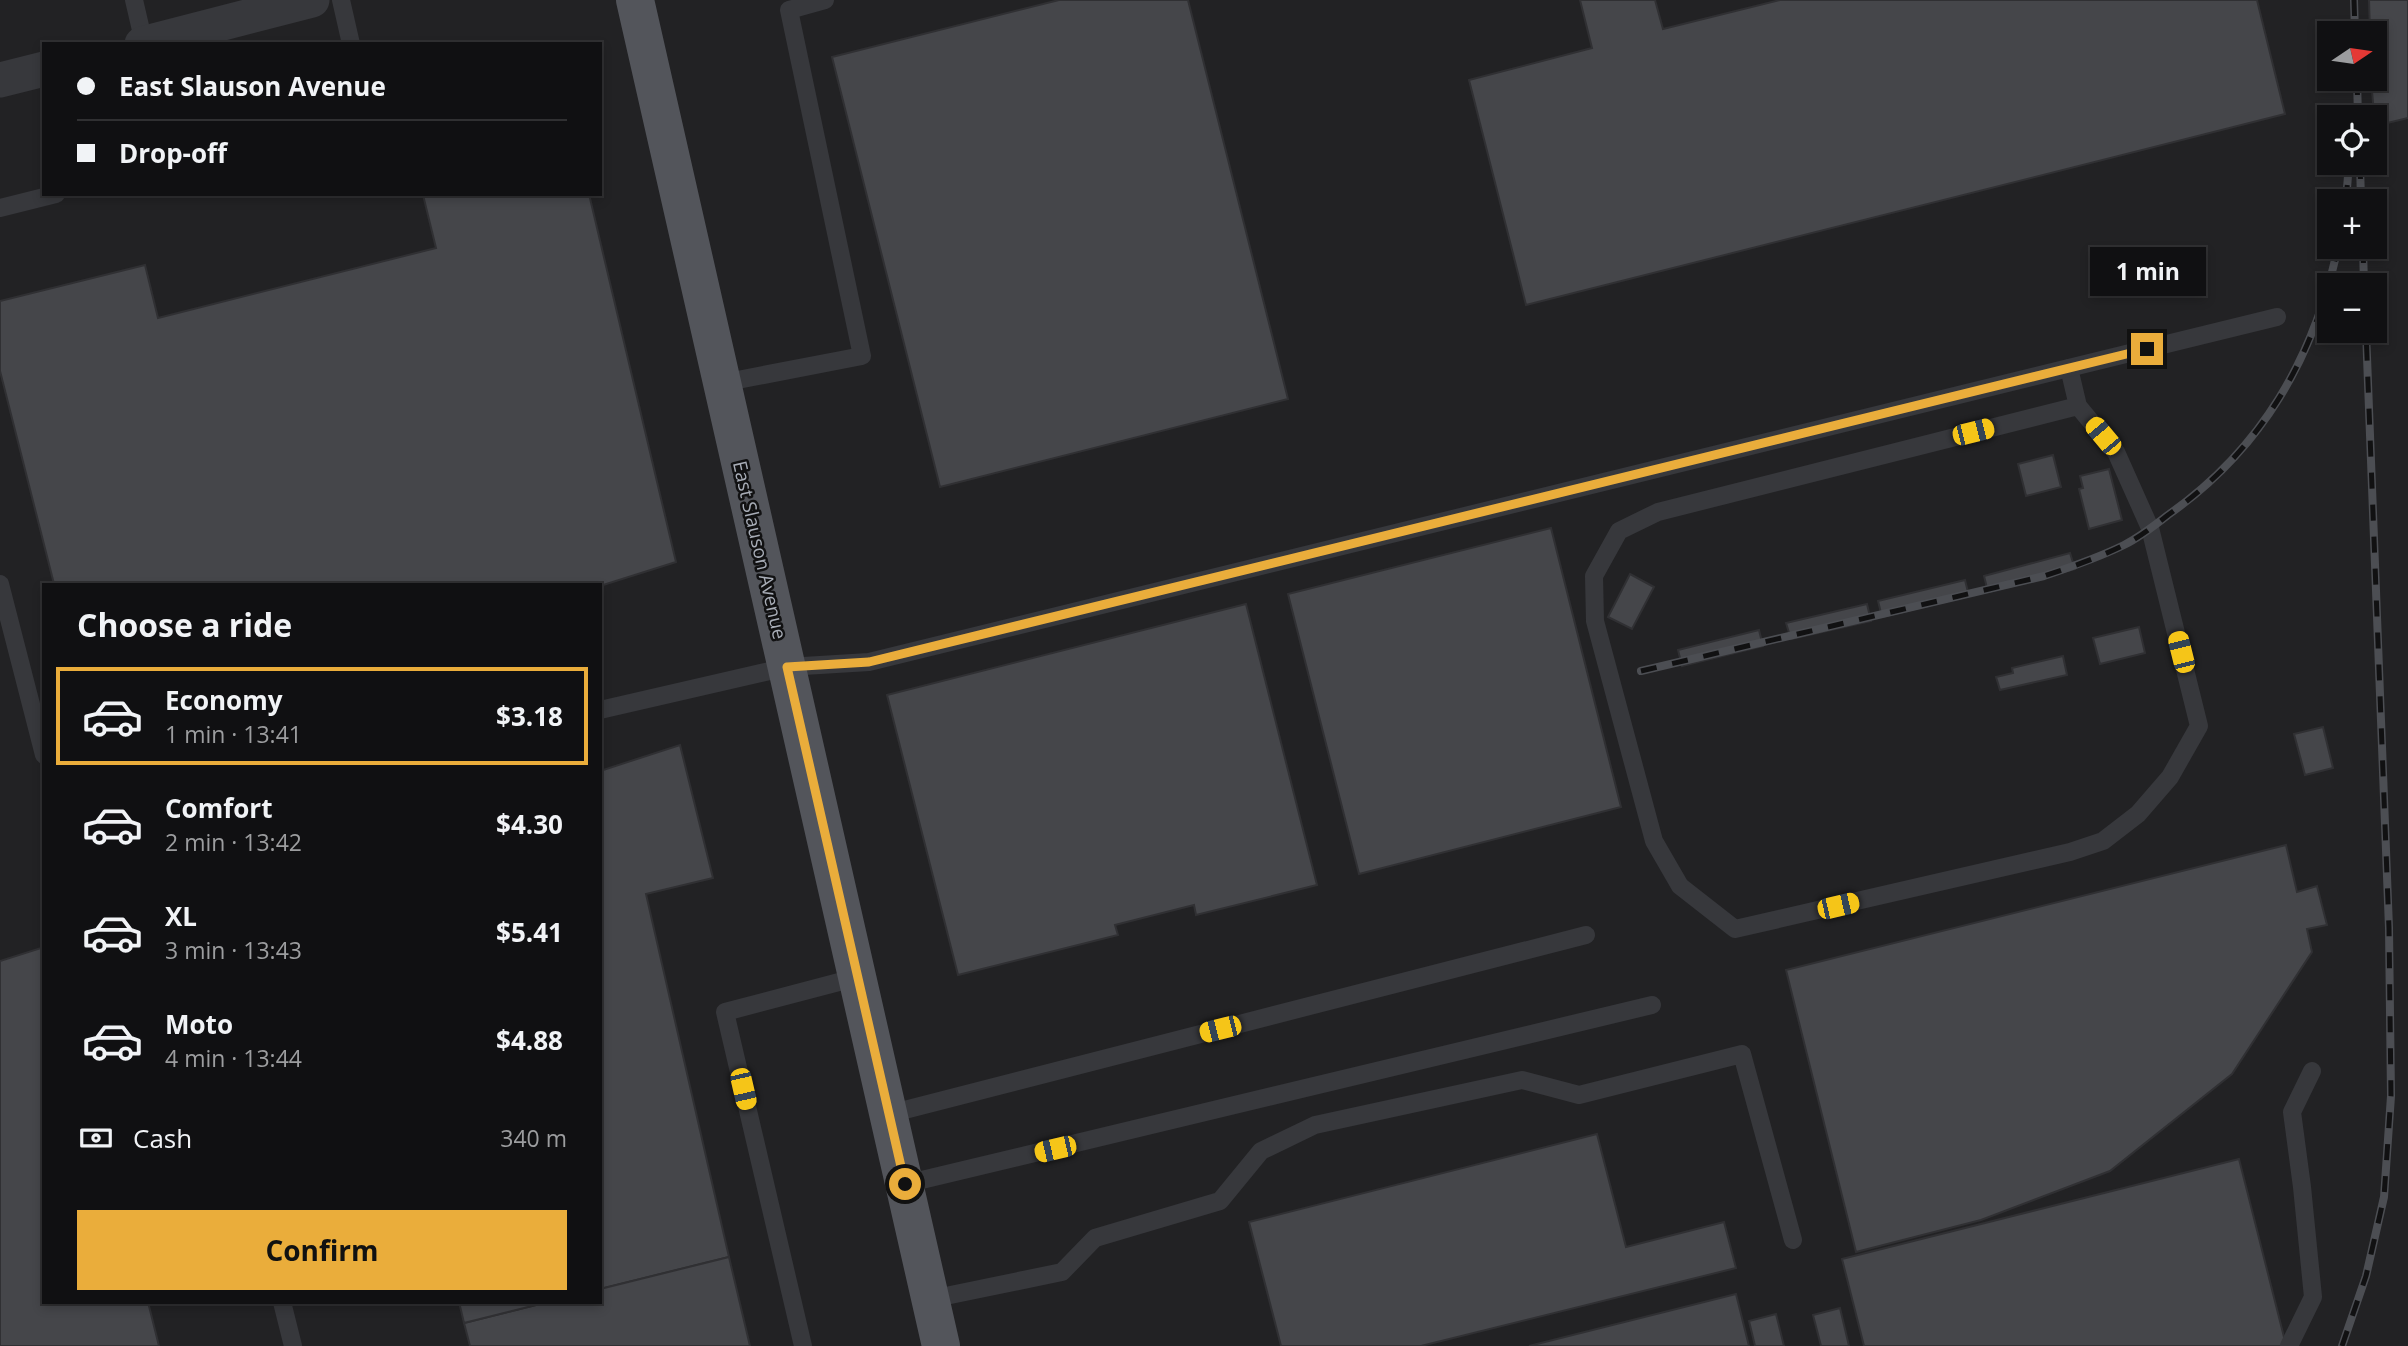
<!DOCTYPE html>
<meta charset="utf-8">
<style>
:root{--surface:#101012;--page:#19191b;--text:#f1f3f6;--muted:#9c9d9f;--line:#303032;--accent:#eaad3b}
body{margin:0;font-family:"Open Sans",sans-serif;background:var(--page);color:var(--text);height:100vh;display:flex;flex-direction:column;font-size:26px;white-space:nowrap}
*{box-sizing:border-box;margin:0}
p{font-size:23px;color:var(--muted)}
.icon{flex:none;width:38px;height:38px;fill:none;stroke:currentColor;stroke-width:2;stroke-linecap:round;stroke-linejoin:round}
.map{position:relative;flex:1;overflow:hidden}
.details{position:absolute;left:42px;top:583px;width:560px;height:721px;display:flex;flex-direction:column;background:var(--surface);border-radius:0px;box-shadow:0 4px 10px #0003,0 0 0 2px var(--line)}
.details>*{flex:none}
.top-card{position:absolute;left:42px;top:42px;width:560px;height:154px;border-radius:0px;box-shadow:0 4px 10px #0003,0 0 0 2px var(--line);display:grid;align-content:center;height:154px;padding:0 35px;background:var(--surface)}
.needle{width:46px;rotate:77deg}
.tools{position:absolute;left:2317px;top:21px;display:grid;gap:14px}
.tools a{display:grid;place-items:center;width:70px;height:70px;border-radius:0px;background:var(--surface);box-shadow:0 4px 10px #0003,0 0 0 2px var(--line);font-size:35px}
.end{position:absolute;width:32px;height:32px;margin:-16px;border:9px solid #eaad3b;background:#111;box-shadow:0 0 0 4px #111}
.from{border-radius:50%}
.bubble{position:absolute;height:49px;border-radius:0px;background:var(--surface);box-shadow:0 4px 10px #0003,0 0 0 2px var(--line);font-size:23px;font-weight:700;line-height:49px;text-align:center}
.car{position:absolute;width:21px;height:42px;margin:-21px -10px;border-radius:9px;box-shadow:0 0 5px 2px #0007;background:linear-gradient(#f5c518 24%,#345 0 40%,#f5c518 0 76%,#345 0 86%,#f5c518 0)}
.top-card b{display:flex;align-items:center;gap:24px;height:66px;font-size:26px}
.top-card b+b{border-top:2px solid var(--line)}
.top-card i{width:18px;height:18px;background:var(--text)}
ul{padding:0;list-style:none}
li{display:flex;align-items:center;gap:21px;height:98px;margin:0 14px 10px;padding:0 21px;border:4px solid transparent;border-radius:0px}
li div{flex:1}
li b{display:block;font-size:26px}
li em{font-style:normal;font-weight:700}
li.on{border-color:var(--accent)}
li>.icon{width:63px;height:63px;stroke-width:1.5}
h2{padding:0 35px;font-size:32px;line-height:84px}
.pay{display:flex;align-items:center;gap:18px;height:77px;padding:0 35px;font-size:26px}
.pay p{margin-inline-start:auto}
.action{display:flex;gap:14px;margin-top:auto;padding:14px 35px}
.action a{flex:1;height:80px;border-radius:0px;background:var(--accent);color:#111;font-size:28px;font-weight:700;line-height:80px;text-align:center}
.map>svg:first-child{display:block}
.built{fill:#222224;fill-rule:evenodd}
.building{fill:#45464a;stroke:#303033;stroke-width:2}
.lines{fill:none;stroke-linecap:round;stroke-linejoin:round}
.lane{stroke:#37383c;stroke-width:18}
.street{stroke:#37383c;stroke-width:35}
.primary{stroke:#53555b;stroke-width:38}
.rail-casing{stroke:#4c4e53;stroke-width:8}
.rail{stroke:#111112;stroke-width:5;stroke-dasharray:16;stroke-linecap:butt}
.route{stroke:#eaad3b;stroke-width:9}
.labels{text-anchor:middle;stroke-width:5;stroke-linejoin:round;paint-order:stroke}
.street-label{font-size:19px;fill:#a8adb7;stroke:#111112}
</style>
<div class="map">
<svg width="2408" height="1346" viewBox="0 0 2408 1346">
<rect width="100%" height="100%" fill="#161618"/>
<path class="built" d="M0,0H2408V1346H0ZM2329,33H2375V79H2329ZM44,44H600V194H44ZM2329,117H2375V163H2329ZM2329,201H2375V247H2329ZM2329,285H2375V331H2329ZM44,584H600V1302H44Z"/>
<g class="building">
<path d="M1059,0H1188L1288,399L940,487L832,57Z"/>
<path d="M1580,0H1655L1663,29L1780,0H2257L2285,114L1526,305L1469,80L1592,48Z"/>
<path d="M2369,0H2408V118L2375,126L2371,79H2375V33H2370Z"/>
<path d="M426,194H589L676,562L600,586L54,584L0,371V301L145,265L158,318L436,248L423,195Z"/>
<path d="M2053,455L2061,487L2026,496L2018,464Z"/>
<path d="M2109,469L2122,520L2089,529L2079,489L2083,488L2080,476Z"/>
<path d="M1551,528L1621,807L1359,874L1288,594Z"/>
<path d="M2070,553L2075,569L1988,592L1984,576Z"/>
<path d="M1630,574L1654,587L1632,629L1608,617Z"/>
<path d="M1965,580L1969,596L1882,617L1878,601Z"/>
<path d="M1246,604L1317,885L1196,915L1194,905L1115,925L1118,935L958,975L887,695Z"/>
<path d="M1867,604L1871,621L1791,639L1786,623Z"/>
<path d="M2139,627L2145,653L2100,664L2093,638Z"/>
<path d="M1759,630L1763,646L1682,666L1678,650Z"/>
<path d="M2063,656L2067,675L2000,690L1996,677L2013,673L2012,668Z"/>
<path d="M2323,727L2333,768L2305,775L2294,734Z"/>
<path d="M680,745L713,878L646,894L729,1257L600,1289V771Z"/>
<path d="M2286,845L2297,892L2317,886L2327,925L2307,929L2312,952L2232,1074L2110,1171L1981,1220L1856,1252L1786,970Z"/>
<path d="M44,947V1302H148L159,1346H0V961Z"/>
<path d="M1597,1134L1626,1247L1724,1222L1736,1268L1421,1346H1281L1249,1222Z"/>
<path d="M2239,1159L2285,1341L2282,1346H1864L1842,1259Z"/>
<path d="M729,1257L750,1346H470L464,1323L548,1302H600V1289Z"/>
<path d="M1736,1294L1749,1346H1529Z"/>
<path d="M459,1302H548L464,1323Z"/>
<path d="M1840,1308L1849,1346H1821L1813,1315Z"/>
<path d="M1776,1314L1784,1346H1755L1749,1321Z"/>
</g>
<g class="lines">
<g class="lane">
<path d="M134,0L144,43"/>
<path d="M341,0L351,44"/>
<path d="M0,208L56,194"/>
<path d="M2069,368L2078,406L2116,452L2150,528L2199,726L2170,777L2138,814L2103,841L2070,852L1735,929L1680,886L1654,841L1595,621L1594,576L1619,531L1658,512L2078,406"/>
<path d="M722,383L862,356L789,10L825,0"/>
<path d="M0,584L44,755"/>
<path d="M600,710L787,667L869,662L2277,317"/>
<path d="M889,1114L1586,935"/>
<path d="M905,1184L1652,1005"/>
<path d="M931,1299L1062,1272L1095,1238L1220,1201L1261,1151L1315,1125L1522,1080L1579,1095L1742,1054L1793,1240"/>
<path d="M282,1302L293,1346"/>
<path d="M803,1346L725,1012L858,977"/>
<path d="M2289,1346L2313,1297L2302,1187L2292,1112L2312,1071"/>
</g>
<g class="street">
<path d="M142,44L312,0"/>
<path d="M0,80L44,69"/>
</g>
<path class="primary" d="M635,0L941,1346"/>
<g class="rail-casing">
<g id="rail">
<path d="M2354,0L2355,33"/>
<path d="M2357,79L2358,117"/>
<path d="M2360,163L2361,201"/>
<path d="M2346,201L2349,163"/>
<path d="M2363,247L2364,285"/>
<path d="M1641,671L2044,576C2071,567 2098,558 2124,545C2140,537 2154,526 2168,515C2262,449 2314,358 2338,247"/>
<path d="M2342,1346L2366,1276L2384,1197L2391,1096L2389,928L2366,331"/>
</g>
</g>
<use href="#rail" class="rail"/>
</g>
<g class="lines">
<path class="route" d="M905,1184L787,667L869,662L2147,349"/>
</g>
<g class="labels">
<g class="street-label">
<text transform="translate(760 550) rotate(77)" y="7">East Slauson Avenue</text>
</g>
</g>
</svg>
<div class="tools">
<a><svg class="needle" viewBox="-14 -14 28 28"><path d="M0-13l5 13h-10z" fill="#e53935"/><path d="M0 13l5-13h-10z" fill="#9c9d9f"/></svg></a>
<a><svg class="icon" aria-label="locate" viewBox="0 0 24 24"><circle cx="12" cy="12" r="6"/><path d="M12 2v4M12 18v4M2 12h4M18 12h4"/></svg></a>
<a>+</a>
<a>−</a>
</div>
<i class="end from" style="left:905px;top:1184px"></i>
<i class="end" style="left:2147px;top:349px"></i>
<div class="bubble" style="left:2090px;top:247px;width:116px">1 min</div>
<i class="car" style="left:1973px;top:432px;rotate:76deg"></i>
<i class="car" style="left:2103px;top:436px;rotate:320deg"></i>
<i class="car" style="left:2181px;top:652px;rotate:346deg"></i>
<i class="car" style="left:1838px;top:906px;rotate:77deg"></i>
<i class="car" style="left:1220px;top:1029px;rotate:256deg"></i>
<i class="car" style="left:743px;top:1089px;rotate:167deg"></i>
<i class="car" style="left:1055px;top:1149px;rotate:257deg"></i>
<div class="top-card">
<b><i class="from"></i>East Slauson Avenue</b>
<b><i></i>Drop-off</b>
</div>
<section class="details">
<h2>Choose a ride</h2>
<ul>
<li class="on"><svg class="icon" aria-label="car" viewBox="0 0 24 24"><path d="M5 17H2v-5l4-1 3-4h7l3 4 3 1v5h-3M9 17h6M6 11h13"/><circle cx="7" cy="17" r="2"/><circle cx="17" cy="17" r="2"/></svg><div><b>Economy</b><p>1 min · 13:41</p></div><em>$3.18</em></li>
<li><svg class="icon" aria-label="car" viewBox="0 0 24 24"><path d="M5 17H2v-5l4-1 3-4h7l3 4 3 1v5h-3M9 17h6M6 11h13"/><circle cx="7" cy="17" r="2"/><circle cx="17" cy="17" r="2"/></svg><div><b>Comfort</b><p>2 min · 13:42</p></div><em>$4.30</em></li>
<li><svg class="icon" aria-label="car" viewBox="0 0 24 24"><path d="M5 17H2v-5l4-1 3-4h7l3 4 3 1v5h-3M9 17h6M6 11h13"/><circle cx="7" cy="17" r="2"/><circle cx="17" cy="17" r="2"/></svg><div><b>XL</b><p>3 min · 13:43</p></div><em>$5.41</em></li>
<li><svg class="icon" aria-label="car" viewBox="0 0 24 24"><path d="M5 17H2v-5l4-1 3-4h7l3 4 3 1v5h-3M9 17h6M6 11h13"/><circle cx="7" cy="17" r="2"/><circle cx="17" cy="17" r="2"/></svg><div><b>Moto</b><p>4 min · 13:44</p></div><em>$4.88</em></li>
</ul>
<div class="pay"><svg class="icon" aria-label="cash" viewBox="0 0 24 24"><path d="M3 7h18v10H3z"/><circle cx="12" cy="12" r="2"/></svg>Cash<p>340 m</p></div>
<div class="action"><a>Confirm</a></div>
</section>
</div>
